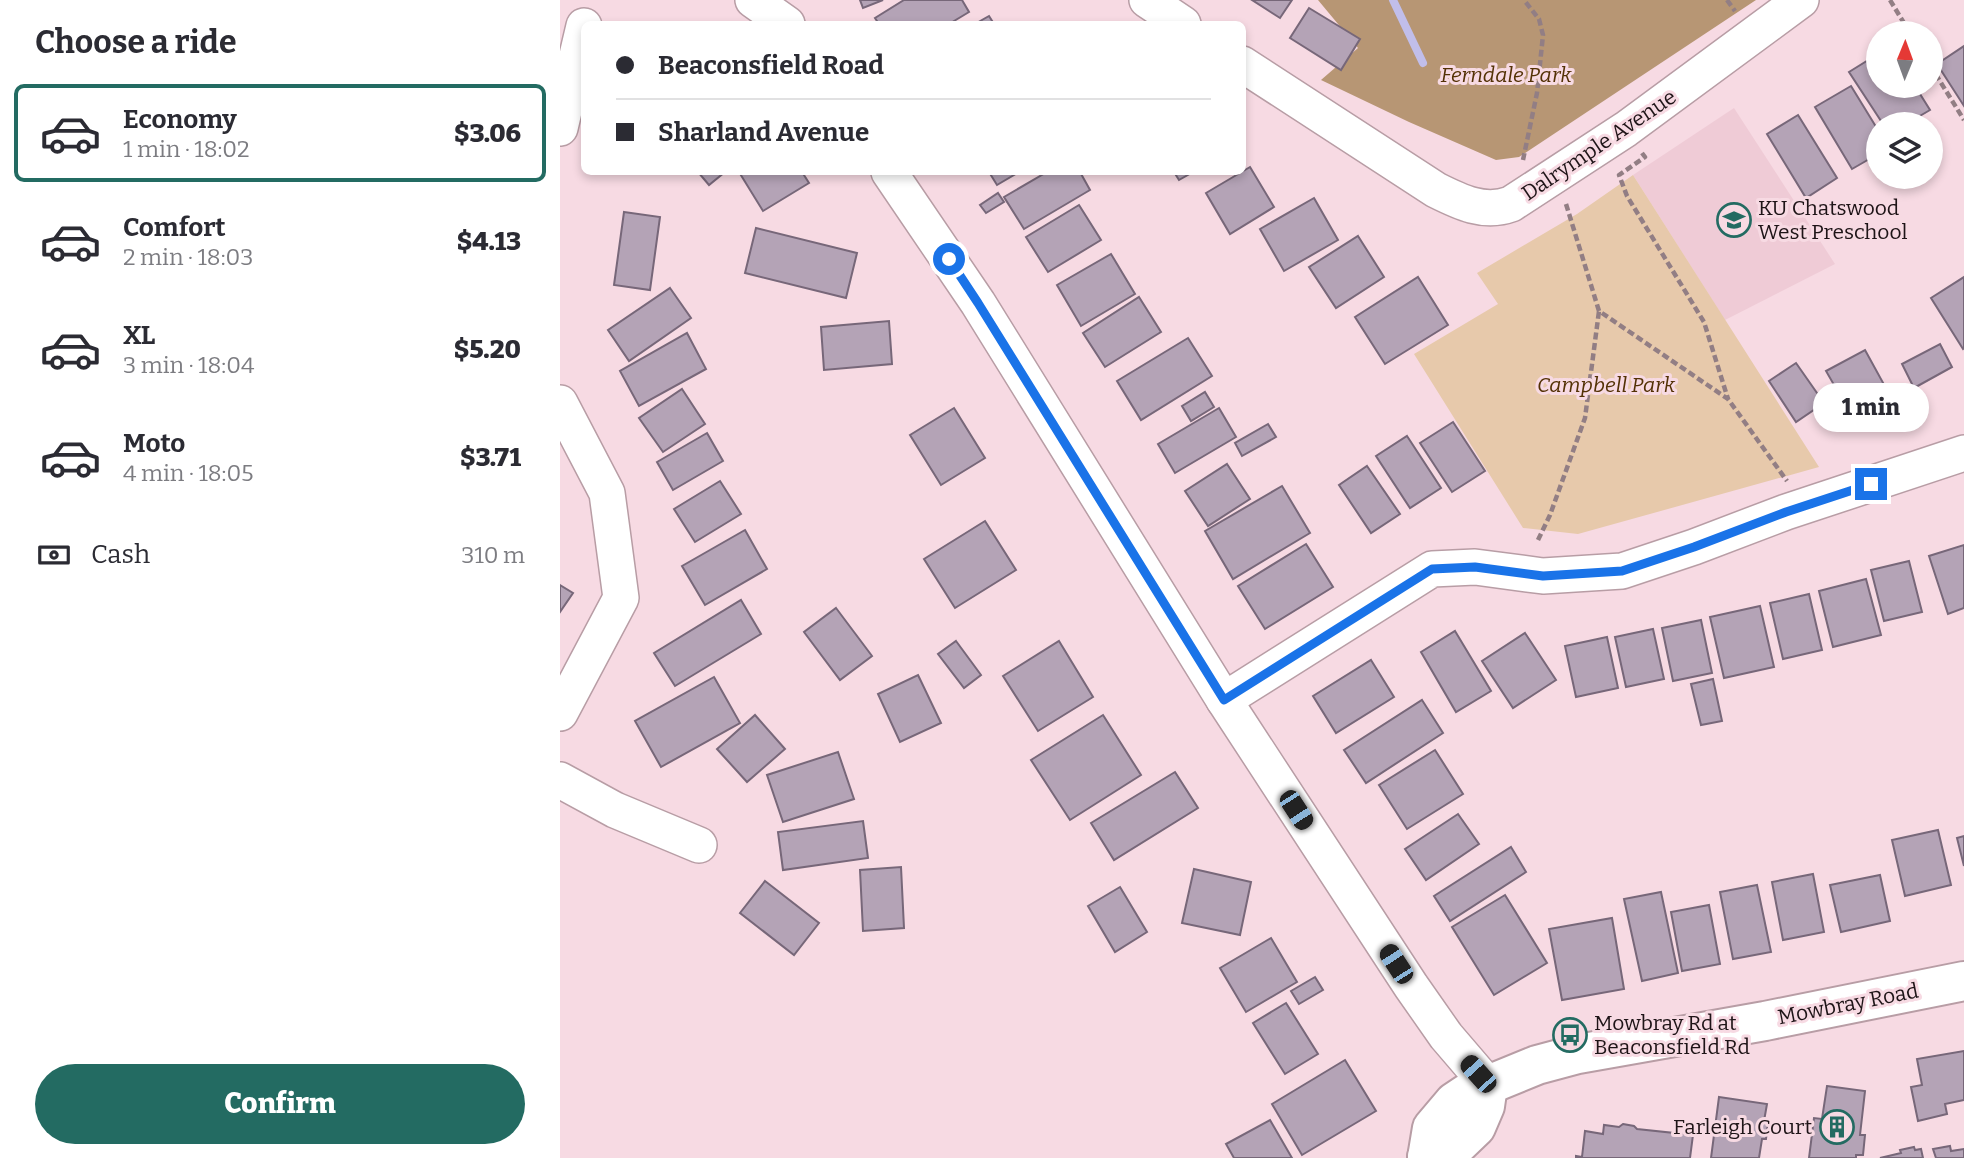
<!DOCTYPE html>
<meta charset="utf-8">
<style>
:root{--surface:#fff;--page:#f2f2f3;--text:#2b2b33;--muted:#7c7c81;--line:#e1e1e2;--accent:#236b62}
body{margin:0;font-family:Bitter,serif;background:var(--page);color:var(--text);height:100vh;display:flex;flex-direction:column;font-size:26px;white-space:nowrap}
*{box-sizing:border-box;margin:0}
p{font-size:23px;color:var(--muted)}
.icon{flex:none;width:38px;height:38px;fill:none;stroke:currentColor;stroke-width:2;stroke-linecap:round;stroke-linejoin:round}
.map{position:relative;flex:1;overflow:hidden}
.sheet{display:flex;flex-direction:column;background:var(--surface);width:560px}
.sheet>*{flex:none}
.hud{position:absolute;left:21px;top:21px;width:665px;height:154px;border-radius:10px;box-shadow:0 4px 10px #0003;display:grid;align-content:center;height:154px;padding:0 35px;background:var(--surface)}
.needle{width:46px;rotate:1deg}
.fabs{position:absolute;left:1306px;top:21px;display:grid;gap:14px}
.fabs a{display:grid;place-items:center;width:77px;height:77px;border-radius:50%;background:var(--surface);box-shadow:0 4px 10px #0003;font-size:35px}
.end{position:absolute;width:32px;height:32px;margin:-16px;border:9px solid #1a73e8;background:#fff;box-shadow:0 0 0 4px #fff}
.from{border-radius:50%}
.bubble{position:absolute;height:49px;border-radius:24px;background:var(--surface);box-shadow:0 4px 10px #0003;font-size:23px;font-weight:800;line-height:49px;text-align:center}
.car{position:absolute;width:21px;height:42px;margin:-21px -10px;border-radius:9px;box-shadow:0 0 5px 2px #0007;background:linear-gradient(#222 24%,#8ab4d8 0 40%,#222 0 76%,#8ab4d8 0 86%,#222 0)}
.hud b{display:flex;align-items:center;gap:24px;height:66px;font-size:26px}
.hud b+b{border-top:2px solid var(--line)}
.hud i{width:18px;height:18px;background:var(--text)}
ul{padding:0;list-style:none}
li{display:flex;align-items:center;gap:21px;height:98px;margin:0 14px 10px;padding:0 21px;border:4px solid transparent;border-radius:10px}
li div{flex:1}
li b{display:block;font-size:26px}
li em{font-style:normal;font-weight:800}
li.selected{border-color:var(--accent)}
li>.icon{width:63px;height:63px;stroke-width:1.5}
h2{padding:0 35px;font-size:32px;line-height:84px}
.pay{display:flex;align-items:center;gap:18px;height:77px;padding:0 35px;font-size:26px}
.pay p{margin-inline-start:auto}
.action{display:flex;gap:14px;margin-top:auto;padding:14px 35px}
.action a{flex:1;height:80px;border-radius:42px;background:var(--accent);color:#fff;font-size:28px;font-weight:800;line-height:80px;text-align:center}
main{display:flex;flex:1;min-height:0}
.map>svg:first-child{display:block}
.built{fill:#efcbd6}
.green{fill:#e7c9ab}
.forest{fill:#b79674}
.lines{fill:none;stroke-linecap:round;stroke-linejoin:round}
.stream{stroke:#c1beea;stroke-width:8}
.building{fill:#b4a3b6;stroke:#776779;stroke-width:2}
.minor-casing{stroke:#b89da5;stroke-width:38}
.major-casing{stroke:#b89da5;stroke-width:42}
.path{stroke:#927e84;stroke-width:4.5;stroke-dasharray:7 3.5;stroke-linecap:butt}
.minor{stroke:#fff;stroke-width:35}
.major{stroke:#fff;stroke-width:38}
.route{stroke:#1a73e8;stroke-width:9}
.labels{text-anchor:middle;stroke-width:6;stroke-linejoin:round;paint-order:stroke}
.park-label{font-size:21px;font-style:italic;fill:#533105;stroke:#f7dae3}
.street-label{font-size:21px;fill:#1e1417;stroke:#f7dae3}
.poi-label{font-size:21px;fill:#1e1417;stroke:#f7dae3;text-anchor:start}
</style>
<main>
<section class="sheet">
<h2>Choose a ride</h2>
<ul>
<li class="selected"><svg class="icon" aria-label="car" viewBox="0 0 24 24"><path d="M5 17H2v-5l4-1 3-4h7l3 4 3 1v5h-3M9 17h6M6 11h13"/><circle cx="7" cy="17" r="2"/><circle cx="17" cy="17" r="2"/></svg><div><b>Economy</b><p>1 min · 18:02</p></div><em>$3.06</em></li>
<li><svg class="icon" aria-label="car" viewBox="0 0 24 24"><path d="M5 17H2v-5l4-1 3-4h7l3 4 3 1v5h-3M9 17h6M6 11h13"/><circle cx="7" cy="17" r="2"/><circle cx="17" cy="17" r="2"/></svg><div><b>Comfort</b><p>2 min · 18:03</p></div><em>$4.13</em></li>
<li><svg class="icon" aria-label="car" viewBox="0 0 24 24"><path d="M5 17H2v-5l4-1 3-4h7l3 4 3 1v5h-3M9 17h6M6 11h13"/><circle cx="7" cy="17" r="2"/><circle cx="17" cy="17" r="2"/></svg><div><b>XL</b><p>3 min · 18:04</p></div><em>$5.20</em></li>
<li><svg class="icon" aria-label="car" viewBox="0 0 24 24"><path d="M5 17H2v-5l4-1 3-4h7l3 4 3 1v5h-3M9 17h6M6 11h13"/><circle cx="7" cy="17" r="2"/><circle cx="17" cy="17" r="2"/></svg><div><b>Moto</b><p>4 min · 18:05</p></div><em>$3.71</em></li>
</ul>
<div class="pay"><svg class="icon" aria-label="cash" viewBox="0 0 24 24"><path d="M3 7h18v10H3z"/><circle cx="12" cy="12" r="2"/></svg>Cash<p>310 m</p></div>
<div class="action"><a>Confirm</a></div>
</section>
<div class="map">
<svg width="1404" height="1158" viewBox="0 0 1404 1158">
<rect width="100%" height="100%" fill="#f7dae3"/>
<path class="built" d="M1174,108L1275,264L1165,320L1073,175Z"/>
<path class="green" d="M1073,175L1259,467L1018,534L963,528L854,354L938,304L917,273L1017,214Z"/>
<path class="forest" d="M758,0H1196L959,157L936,160L849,122L761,80L798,48Z"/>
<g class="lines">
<path class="stream" d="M833,0L863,63"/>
</g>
<g class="building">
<path d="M300,0H323L303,8Z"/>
<path d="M344,0H402L409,12L389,24H319L315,18Z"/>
<path d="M692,0H732L720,18Z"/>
<path d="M749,8L800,39L781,70L730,38Z"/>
<path d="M429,16L434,24H415Z"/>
<path d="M1404,46V106L1377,64Z"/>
<path d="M1318,54V86H1355L1370,110L1346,124H1323L1289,72Z"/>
<path d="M1291,86L1318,130V154L1292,169L1255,107Z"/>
<path d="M1238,115L1277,178L1246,198L1207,134Z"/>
<path d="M690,167L714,207L670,234L646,193Z"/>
<path d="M138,172H165L149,185Z"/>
<path d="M179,172H242L249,183L203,211Z"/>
<path d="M429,172H459L437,185Z"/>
<path d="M487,172H520L530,190L464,229L444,197Z"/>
<path d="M614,172H633L619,180Z"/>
<path d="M438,193L444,202L426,213L420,205Z"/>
<path d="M754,198L778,240L724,271L700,229Z"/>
<path d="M519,205L541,240L488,272L466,237Z"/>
<path d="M64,212L100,217L90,290L54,285Z"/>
<path d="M196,228L297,253L286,298L185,273Z"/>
<path d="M798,236L824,277L776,308L749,267Z"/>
<path d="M551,254L575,294L521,326L497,285Z"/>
<path d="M858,277L888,325L825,364L795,317Z"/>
<path d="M1404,277V348L1403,349L1371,298Z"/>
<path d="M110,288L131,318L69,361L48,330Z"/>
<path d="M579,297L601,332L545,367L523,333Z"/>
<path d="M329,321L332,364L264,370L261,327Z"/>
<path d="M127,333L146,369L79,406L60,371Z"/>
<path d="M628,338L652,376L581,420L557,381Z"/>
<path d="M1380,344L1392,367L1354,388L1342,364Z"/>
<path d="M1305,350L1327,390L1289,411L1266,371Z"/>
<path d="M1236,363L1264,403L1236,422L1209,381Z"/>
<path d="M122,389L145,424L103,452L79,418Z"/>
<path d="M645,392L654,407L631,421L622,406Z"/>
<path d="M394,408L425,458L381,485L350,435Z"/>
<path d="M659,408L676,437L615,473L598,444Z"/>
<path d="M893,422L925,471L892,492L860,443Z"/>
<path d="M708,424L716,437L682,456L675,443Z"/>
<path d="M147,433L163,461L113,490L97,462Z"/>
<path d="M847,436L881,488L850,508L816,456Z"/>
<path d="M667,464L690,499L648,526L625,491Z"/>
<path d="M807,466L840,514L811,533L779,485Z"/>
<path d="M160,481L181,514L135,542L114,509Z"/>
<path d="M722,486L750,533L673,579L645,531Z"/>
<path d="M425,521L456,570L395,608L364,559Z"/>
<path d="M185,530L207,569L145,605L122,566Z"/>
<path d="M746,544L773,587L705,629L678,586Z"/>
<path d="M1404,545V608L1388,614L1369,556Z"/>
<path d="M1349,561L1362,612L1324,621L1311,570Z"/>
<path d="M1306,579L1321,635L1273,647L1259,591Z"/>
<path d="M0,585L13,593L0,612Z"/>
<path d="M1249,594L1262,650L1223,659L1210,603Z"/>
<path d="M181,600L201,634L115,686L94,653Z"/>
<path d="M1200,606L1214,667L1164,678L1150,617Z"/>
<path d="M276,608L312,656L280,680L244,632Z"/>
<path d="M1141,620L1152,673L1113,681L1102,628Z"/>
<path d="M1093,629L1104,679L1066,687L1055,637Z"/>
<path d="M895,631L931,691L896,712L861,652Z"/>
<path d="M965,633L996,680L953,708L922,661Z"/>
<path d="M1047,637L1058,688L1016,697L1005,646Z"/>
<path d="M396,641L421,675L404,688L378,654Z"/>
<path d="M499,641L533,697L478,731L443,676Z"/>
<path d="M811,660L834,697L776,733L753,696Z"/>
<path d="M358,675L381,723L340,742L318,694Z"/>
<path d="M154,677L180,723L101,767L75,721Z"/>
<path d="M1153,679L1162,721L1141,725L1131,684Z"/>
<path d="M862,700L883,733L806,783L784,750Z"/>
<path d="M195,715L225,749L187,782L157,749Z"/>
<path d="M543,715L581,775L510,820L471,760Z"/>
<path d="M875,750L903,794L847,829L819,785Z"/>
<path d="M278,752L294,799L223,822L207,775Z"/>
<path d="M615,772L638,808L554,860L531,823Z"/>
<path d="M898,814L919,844L866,880L845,849Z"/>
<path d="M303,821L308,858L223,870L218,832Z"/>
<path d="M1378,830L1391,885L1345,896L1332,840Z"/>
<path d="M1404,836V866L1397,838Z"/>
<path d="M951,847L966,872L890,921L874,896Z"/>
<path d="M341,867L344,928L303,931L300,870Z"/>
<path d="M634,869L691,882L680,935L622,923Z"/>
<path d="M1253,874L1264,932L1223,940L1212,882Z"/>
<path d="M1320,875L1330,921L1281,932L1270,885Z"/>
<path d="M205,881L259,923L234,955L180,913Z"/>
<path d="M1197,885L1211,952L1173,959L1160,892Z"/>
<path d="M560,887L587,932L555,952L528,906Z"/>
<path d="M1101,892L1118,973L1082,981L1064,899Z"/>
<path d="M945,895L987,963L934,995L892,927Z"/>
<path d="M1149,905L1160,964L1122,971L1111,912Z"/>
<path d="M1052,918L1064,989L1002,1000L989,929Z"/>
<path d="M711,938L737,982L686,1012L660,968Z"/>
<path d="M755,977L763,990L739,1004L731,991Z"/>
<path d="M726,1003L758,1054L725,1074L693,1023Z"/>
<path d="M1404,1051V1100L1385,1104L1387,1114L1358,1121L1351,1087L1362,1085L1357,1059Z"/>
<path d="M785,1060L816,1111L742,1155L712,1104Z"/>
<path d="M1267,1086L1305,1091L1300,1135H1305L1303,1155H1296V1158H1249L1254,1118L1262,1119Z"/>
<path d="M1159,1097L1207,1104L1204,1121L1208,1122L1206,1139H1202L1199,1158H1151Z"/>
<path d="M710,1120L732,1158H674L666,1144Z"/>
<path d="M1063,1124L1074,1126L1077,1129L1133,1135L1130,1158H1016V1156L1022,1157L1025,1131L1043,1134L1044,1125L1059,1127Z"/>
<path d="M1390,1146L1391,1151L1404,1149V1158H1376L1373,1149Z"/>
<path d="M1354,1147L1355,1150L1361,1149L1363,1158H1320L1341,1153L1340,1150Z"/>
</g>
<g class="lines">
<g class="minor-casing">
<g id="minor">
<path d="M193,0L227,24"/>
<path d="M587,0L623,24"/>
<path d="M682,64L876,190C900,202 924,214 951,204L1066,129L1241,0"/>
<path d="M0,128L24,26"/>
<path d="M329,172L418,303L664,700L851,986L886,1036L928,1085"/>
<path d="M0,403L47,493L61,598L0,713"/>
<path d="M664,700L872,569L915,567L983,576L1062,571L1134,547L1226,512L1404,453"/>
<path d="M0,780L55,810L139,845"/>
</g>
</g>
<g class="major-casing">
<g id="major">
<path d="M867,1157L891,1151L916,1127L925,1106L928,1085"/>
<path d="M867,1158L872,1128L894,1102L906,1094L977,1065L1018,1054L1205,1021L1404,981"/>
</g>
</g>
<g class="path">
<path d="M1167,0L1175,11"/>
<path d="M1330,0L1350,33"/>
<path d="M1370,65L1404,120"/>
<path d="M1082,153L1085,157L1059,175L1067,196L1144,322L1168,399"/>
<path d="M963,160L977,93L983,35L979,19L964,0"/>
<path d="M1006,204L1039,311L1168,399L1227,481"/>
<path d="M978,540L990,515L1025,418L1039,311"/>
</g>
<use href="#minor" class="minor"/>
<use href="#major" class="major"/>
</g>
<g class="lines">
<path class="route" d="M389,259L418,303L664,700L872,569L915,567L983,576L1062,571L1134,547L1226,512L1311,484"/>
</g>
<defs>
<g id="school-ring" transform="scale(1.75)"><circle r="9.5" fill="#f7dae3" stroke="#236b62" stroke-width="1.5"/><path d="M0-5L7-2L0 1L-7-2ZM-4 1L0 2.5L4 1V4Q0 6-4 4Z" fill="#236b62"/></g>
<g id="bus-ring" transform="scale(1.75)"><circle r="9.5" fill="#f7dae3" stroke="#236b62" stroke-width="1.5"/><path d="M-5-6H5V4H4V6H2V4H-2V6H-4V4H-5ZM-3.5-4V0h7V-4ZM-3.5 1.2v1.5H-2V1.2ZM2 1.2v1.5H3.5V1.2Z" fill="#236b62"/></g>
<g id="building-ring" transform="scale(1.75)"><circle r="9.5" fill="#f7dae3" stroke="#236b62" stroke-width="1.5"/><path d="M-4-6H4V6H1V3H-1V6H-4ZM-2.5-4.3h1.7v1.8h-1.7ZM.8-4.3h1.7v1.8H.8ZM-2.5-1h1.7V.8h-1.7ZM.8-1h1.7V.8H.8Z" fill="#236b62"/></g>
</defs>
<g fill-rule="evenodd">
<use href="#school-ring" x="1174" y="220"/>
<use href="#bus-ring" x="1010" y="1035"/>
<use href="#building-ring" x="1277" y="1127"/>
</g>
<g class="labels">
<g class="park-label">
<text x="946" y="82">Ferndale Park</text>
<text x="1046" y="392">Campbell Park</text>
</g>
<g class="street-label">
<text transform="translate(1039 145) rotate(-34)" y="7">Dalrymple Avenue</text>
<text transform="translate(1288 1004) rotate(-11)" y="7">Mowbray Road</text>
</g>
<g class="poi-label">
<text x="1198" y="215">KU Chatswood<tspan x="1198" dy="24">West Preschool</tspan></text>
<text x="1034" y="1030">Mowbray Rd at<tspan x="1034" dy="24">Beaconsfield Rd</tspan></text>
<text x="1252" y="1134" text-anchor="end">Farleigh Court</text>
</g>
</g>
</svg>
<div class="fabs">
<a><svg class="needle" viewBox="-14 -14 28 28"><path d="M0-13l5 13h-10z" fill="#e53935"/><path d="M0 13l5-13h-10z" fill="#7c7c81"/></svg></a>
<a><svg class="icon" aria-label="layers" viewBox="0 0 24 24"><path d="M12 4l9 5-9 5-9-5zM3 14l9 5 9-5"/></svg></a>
</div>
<i class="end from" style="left:389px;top:259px"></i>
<i class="end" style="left:1311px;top:484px"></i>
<div class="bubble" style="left:1253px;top:383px;width:116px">1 min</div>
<i class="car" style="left:736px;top:810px;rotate:147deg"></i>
<i class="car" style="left:836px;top:964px;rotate:327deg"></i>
<i class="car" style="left:918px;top:1074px;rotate:318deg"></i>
<div class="hud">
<b><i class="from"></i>Beaconsfield Road</b>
<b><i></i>Sharland Avenue</b>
</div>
</div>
</main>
